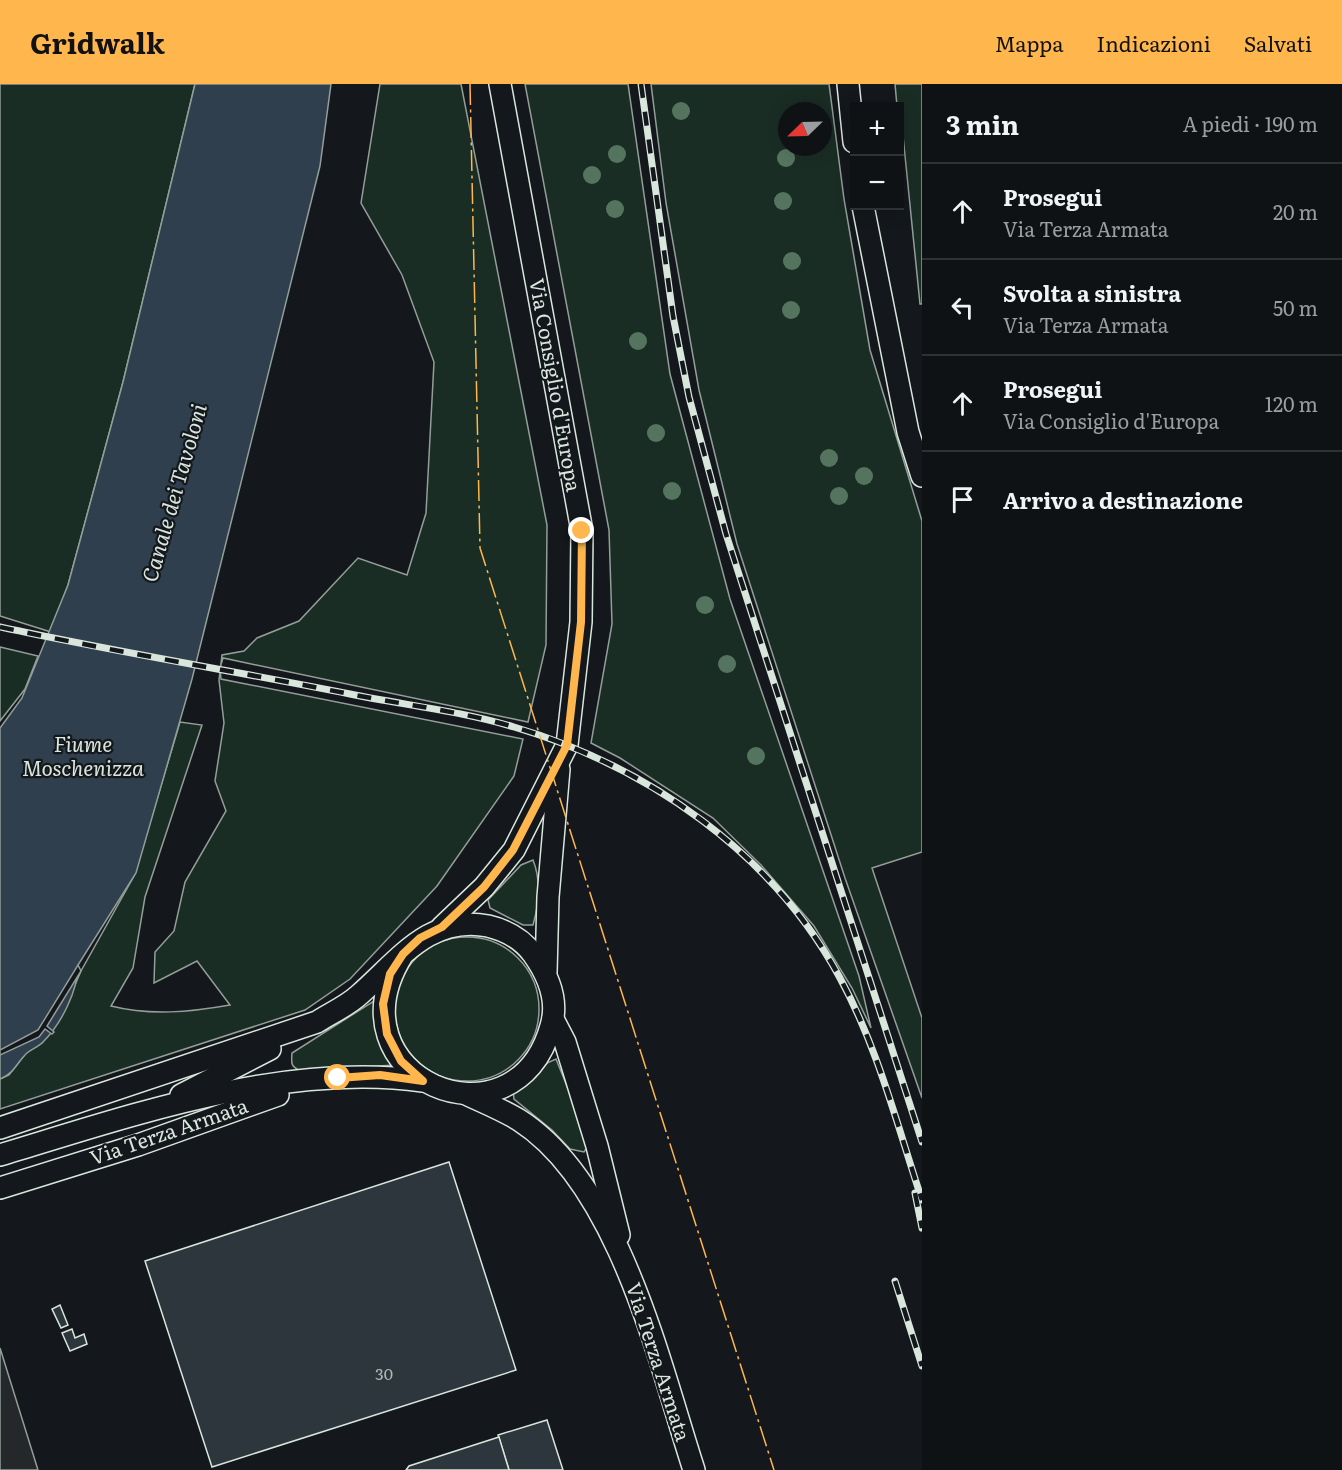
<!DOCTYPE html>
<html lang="it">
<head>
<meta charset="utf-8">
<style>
  body { margin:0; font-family:Literata,serif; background:#1d2022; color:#f1f3f6 }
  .controls { position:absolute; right:18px; top:18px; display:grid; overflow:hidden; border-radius:0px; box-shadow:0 3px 15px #0003 }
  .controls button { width:54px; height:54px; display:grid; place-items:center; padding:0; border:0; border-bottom:2px solid #2f3234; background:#0f1215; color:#f1f3f6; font:30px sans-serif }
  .compass { position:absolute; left:778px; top:18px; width:54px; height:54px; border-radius:50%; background:#0f1215; box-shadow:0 3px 15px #0003; rotate:247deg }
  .stop { position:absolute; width:18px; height:18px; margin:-14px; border:4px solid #ffb74d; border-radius:50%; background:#fff }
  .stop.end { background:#ffb74d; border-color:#fff; box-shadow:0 2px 6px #0008 }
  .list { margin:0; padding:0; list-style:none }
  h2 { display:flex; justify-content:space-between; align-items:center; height:78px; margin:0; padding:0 24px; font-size:26px }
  h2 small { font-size:20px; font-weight:400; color:#9b9ea0 }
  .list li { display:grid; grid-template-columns:39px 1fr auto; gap:18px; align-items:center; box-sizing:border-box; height:96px; padding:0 24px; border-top:2px solid #2f3234 }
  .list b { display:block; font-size:22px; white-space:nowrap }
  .list p { margin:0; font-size:20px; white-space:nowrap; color:#9b9ea0 }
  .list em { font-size:20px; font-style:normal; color:#9b9ea0 }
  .icon { flex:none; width:33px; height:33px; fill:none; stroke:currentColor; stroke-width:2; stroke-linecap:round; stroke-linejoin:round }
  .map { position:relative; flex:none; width:922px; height:1386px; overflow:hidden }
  header { display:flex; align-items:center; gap:36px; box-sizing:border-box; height:84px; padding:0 30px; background:#ffb74d; color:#111 }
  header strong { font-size:28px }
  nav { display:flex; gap:33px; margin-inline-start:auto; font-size:21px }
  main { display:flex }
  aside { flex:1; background:#0f1215 }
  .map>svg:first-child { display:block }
  .green { fill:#1a2d24; stroke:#939e99; stroke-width:1.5; fill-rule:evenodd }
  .parking { fill:#24282b; stroke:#939e99; stroke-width:1.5 }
  .water { fill:#2f3f4d; stroke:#939e99; stroke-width:1.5 }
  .pier { fill:#14181c; stroke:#939e99; stroke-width:1.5 }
  .building { fill:#2c363c; stroke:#d8e6dc; stroke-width:1.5 }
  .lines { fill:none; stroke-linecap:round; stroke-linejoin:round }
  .street-casing { stroke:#d8e6dc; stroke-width:24 }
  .street { stroke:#14181c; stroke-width:21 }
  .rail-casing { stroke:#d8e6dc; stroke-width:7 }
  .rail { stroke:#14181c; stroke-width:4.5; stroke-dasharray:14; stroke-linecap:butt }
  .power { stroke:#ffb74d; stroke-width:1.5; stroke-dasharray:21 4.5 3 4.5; stroke-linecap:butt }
  .tree { fill:#55745f }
  .route { stroke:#ffb74d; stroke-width:8 }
  .labels { text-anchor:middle; stroke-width:4.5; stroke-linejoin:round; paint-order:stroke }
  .number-label { font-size:16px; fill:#adbab4 }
  .street-label { font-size:20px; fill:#d8e6dc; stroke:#14181c }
  .water-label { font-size:21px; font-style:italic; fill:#d8e6dc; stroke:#14181c }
</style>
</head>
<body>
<header>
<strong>Gridwalk</strong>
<nav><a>Mappa</a><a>Indicazioni</a><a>Salvati</a></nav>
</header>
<main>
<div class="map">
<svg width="922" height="1386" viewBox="0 0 922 1386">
  <rect width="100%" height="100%" fill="#14181c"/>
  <!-- green -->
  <g class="green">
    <polygon points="0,0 195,0 123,298 68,501 51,548 0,532"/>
    <path d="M380,0h81l86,441 -1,120 -18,77 -305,-64 -3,10 1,11 302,60 -9,37 -77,110 -87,93 -45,31 -305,99v-30l9,-4 18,-23 15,-9 21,-30 18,-42 53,-95 46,-154 22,3 -57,172 -12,71 -22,38c40,10 79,6 119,-1l-33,-44 -43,22 1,-31 19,-21 11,-49 41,-71 -11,-30 9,-58 -5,-43 3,-25 22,-4 13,-13 42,-17 59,-63 49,17 19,-62 8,-151 -32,-87 -41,-72z"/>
    <polygon points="525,0 628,0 670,290 730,515 859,892 871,944 852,904 814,842 761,781 713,734 620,674 591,659 612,540 609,446"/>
    <path d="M651,0h178l15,115 26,151 52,171v331l-50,16 50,150v80l-77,-220 -108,-334 -38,-154 -33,-187zM787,27h36v36h-36z"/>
    <polygon points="895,0 922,0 922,220 920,220 900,22 897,22"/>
    <polygon points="0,563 38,572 25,605 0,637"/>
    <path d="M533,776c8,20 6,44 0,65h-10l-33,-17 -2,-8 33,-35z"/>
    <circle cx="467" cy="925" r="72"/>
    <path d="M374,917l4,38 17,26 -94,6c-10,-4 -10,-7 -9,-18z"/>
    <polygon points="556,975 590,1059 584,1068 570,1065 552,1046 514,1015 513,1006 535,994 547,979"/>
  </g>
  <!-- parking -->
  <polygon class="parking" points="0,1264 38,1386 0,1386"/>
  <!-- water -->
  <path class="water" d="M195,0h136l-11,82 -128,513 -56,194 -58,92c0,26 -17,59 -35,77 -5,5 -11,7 -16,11 -10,9 -13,21 -27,26v-351l22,-30 46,-113 55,-203z"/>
  <!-- pier -->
  <polygon class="pier" points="78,881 81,887 47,942 54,948 52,950 45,945 39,953 0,971 0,966 38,946"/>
  <!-- building -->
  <g class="building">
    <polygon points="449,1078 516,1286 212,1383 145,1177"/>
    <polygon points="60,1221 68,1241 61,1244 52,1225"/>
    <polygon points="72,1245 75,1254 84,1250 87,1260 70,1267 62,1249"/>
    <polygon points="547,1336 563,1386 509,1386 498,1351"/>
    <polygon points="499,1353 509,1386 406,1386 409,1382"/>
  </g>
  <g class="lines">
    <defs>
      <g id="street">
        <polyline points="848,0 854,58"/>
        <polyline points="863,122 908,348 922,392"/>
        <polyline points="442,843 484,803 514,766 567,661 581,538 582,447 500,0"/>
        <polyline points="546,888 548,813 559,685"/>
        <polyline points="553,935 565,958 597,1062 619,1151"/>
        <path d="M466,1010c17,8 37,16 53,26 100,64 140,242 175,350"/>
        <polyline points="181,1011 270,965"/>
        <path d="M0,1044l317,-106c14,-9 30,-16 42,-27 39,-34 71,-81 129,-69 17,4 34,13 45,28 15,21 26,46 18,72 -36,131 -226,52 -148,-72"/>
        <path d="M0,1071c133,-40 283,-93 423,-74"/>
        <polyline points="0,1104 138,1061 278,1011"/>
      </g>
    </defs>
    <!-- street casing -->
    <use href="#street" class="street-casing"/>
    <!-- street -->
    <use href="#street" class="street"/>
    <defs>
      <g id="rail">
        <polyline points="641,0 673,232 689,313 726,450 922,1058"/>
        <path d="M0,543c116,25 234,44 350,67 54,11 111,17 164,33 133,39 259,126 326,251 38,70 57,147 82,222"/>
        <polyline points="915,1109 922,1144"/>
        <polyline points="895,1197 922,1282"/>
      </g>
    </defs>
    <!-- rail casing -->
    <use href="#rail" class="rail-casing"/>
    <!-- rail -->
    <use href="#rail" class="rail"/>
    <!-- power -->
    <polyline class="power" points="470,0 480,464 774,1386"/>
  </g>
  <!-- trees -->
  <g class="tree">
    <circle cx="681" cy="27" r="9"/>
    <circle cx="617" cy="70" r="9"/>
    <circle cx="786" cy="74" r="9"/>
    <circle cx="592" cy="91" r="9"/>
    <circle cx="783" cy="117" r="9"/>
    <circle cx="615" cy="125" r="9"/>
    <circle cx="792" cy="177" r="9"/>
    <circle cx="791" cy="226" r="9"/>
    <circle cx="638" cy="257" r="9"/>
    <circle cx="656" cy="349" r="9"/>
    <circle cx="829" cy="374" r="9"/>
    <circle cx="864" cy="392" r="9"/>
    <circle cx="672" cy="407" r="9"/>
    <circle cx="839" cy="412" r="9"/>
    <circle cx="705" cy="521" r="9"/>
    <circle cx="727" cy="580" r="9"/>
    <circle cx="756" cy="672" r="9"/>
  </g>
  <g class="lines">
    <!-- route -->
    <polyline class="route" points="338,994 380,991 423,997 401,977 387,950 383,920 390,890 403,870 420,854 442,843 484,803 513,766 567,661 581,538 582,447"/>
  </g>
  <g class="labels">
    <!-- number labels -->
    <g class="number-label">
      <text x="384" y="1296">30</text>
    </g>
    <!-- street labels -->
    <g class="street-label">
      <text transform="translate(555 301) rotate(80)" y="7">Via Consiglio d'Europa</text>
      <text transform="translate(169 1048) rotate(-19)" y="7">Via Terza Armata</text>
      <text transform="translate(658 1278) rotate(72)" y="7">Via Terza Armata</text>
    </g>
    <!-- water labels -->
    <g class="water-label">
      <text transform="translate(175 409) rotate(-74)" y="7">Canale dei Tavoloni</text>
      <text x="83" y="668">Fiume<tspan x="83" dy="24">Moschenizza</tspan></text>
    </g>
  </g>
</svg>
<div class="controls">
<button>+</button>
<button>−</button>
</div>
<svg class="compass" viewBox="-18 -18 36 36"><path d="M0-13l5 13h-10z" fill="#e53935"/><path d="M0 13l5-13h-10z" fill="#9b9ea0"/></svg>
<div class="stop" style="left:338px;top:994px"></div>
<div class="stop end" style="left:582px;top:447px"></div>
</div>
<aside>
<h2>3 min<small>A piedi · 190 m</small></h2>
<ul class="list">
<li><svg class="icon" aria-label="ahead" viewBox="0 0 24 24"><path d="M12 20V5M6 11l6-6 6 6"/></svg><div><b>Prosegui</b><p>Via Terza Armata</p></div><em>20 m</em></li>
<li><svg class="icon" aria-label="left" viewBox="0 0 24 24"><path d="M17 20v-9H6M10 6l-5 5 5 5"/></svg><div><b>Svolta a sinistra</b><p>Via Terza Armata</p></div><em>50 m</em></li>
<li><svg class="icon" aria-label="ahead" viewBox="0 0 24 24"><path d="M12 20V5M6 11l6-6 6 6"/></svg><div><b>Prosegui</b><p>Via Consiglio d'Europa</p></div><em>120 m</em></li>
<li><svg class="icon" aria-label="arrive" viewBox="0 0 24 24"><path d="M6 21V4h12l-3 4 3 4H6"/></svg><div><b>Arrivo a destinazione</b></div></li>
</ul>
</aside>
</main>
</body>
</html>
